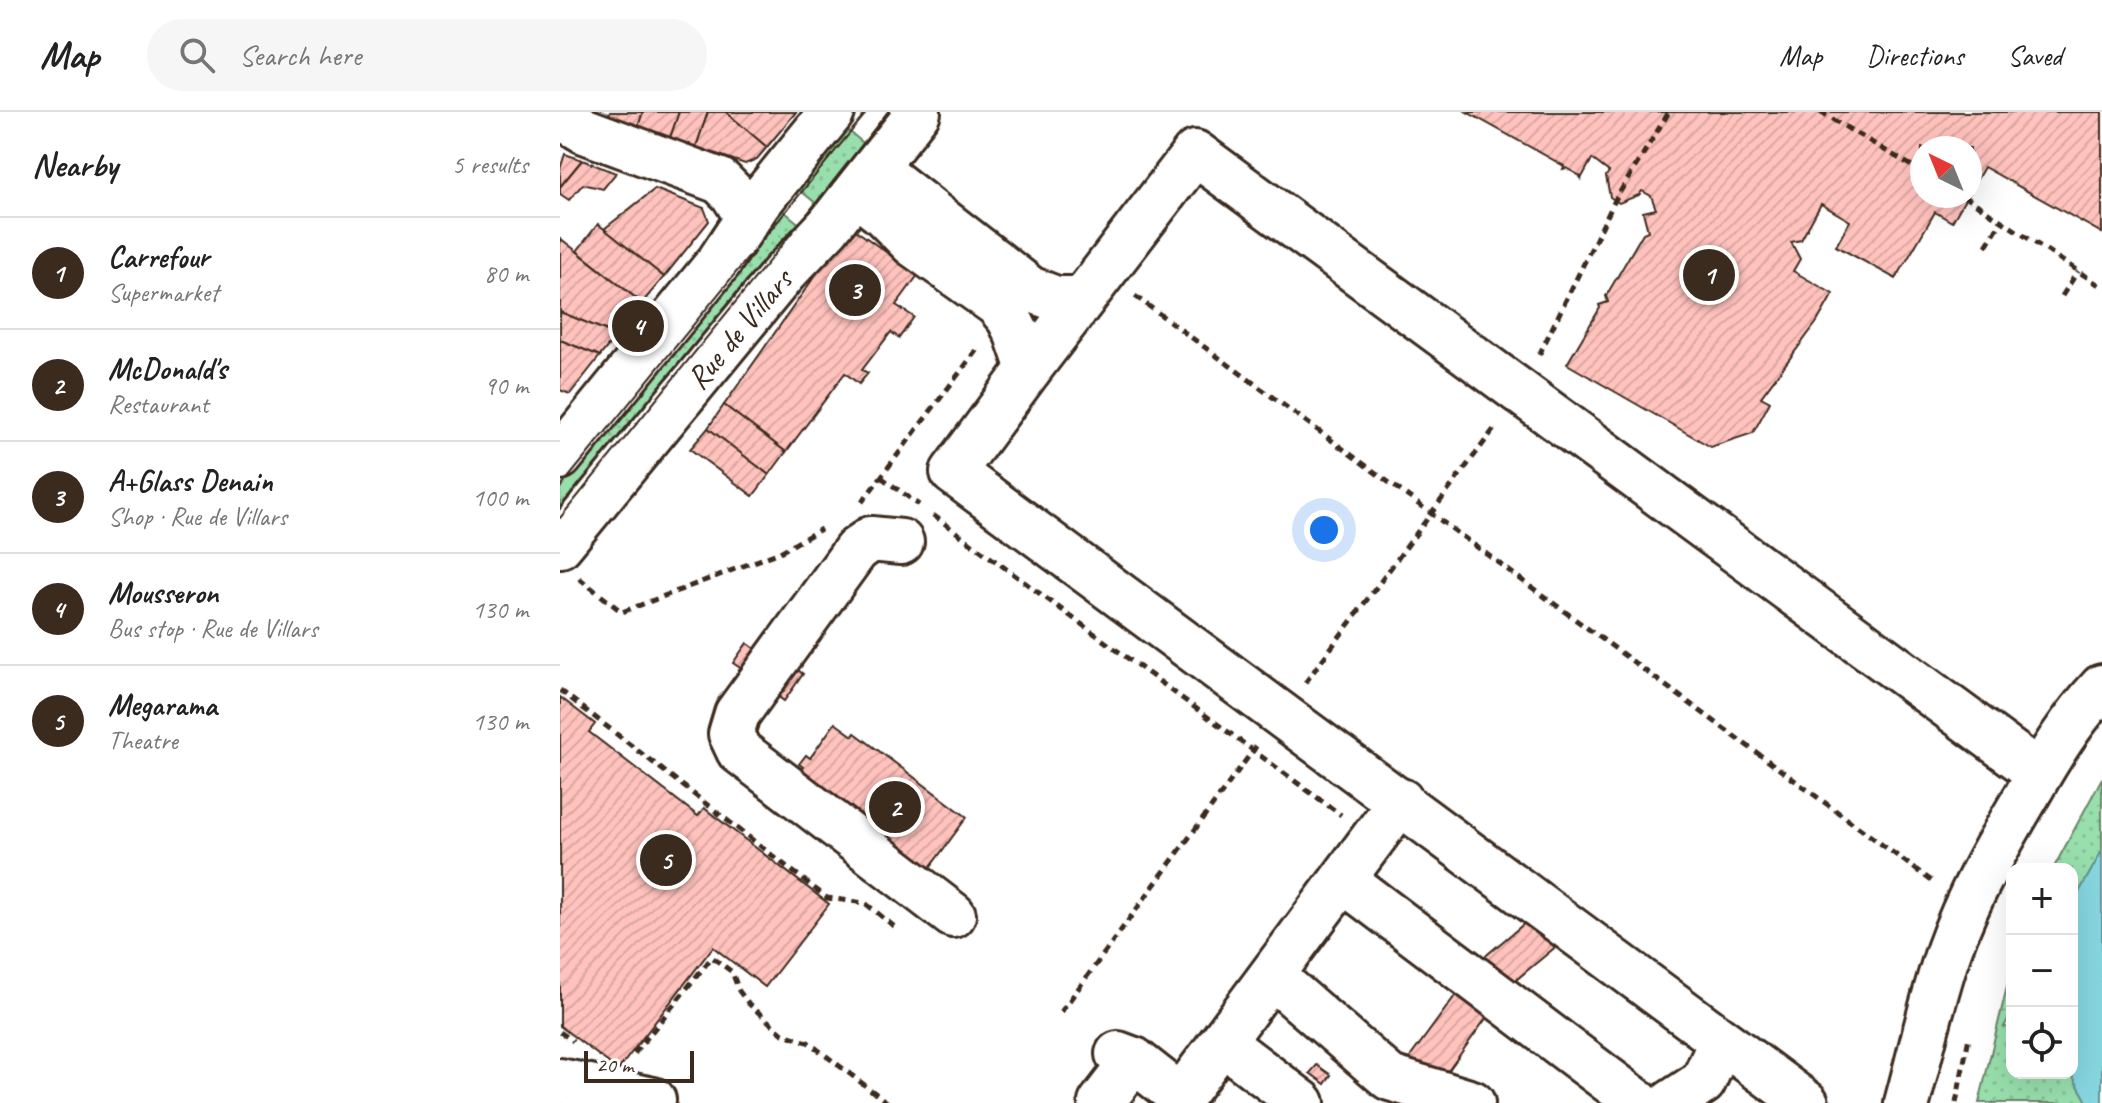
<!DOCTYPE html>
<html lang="en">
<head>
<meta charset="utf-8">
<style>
  body { margin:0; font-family:Caveat,sans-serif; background:#f6f6f6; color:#222 }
  .controls { position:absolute; right:24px; bottom:24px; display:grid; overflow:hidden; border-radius:16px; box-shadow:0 8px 32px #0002 }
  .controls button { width:72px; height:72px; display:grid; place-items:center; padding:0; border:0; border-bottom:2px solid #e0e0e0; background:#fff; color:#222; font:40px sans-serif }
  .compass { position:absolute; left:1350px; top:24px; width:72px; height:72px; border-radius:50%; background:#fff; box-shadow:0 8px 32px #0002; rotate:317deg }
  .scale { position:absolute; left:24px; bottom:20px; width:110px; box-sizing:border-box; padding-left:8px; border:4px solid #3b2a1e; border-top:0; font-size:22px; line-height:28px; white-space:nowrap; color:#3b2a1e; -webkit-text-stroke:6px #fff; paint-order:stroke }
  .you { position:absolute; left:764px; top:418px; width:28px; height:28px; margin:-20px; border:6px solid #fff; border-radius:50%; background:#1a73e8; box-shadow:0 0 0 12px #1a73e833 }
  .badge { display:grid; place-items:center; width:52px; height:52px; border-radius:50%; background:#3b2a1e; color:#fff; font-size:26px; font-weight:700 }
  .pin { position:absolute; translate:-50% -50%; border:4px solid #fff; box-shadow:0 2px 8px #0006 }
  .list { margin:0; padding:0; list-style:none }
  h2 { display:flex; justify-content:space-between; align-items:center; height:104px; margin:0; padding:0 32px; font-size:34px }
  h2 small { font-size:26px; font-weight:400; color:#767676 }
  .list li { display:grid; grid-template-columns:52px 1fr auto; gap:24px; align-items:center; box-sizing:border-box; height:112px; padding:0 32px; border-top:2px solid #e0e0e0 }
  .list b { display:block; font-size:30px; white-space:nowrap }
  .list p { margin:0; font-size:26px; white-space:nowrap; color:#767676 }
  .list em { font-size:26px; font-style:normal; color:#767676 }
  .icon { flex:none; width:44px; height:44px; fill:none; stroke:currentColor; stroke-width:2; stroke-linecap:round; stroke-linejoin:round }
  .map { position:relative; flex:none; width:1542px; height:991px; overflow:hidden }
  header { display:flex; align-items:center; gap:48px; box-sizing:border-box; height:112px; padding:0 40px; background:#fff; border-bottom:2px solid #e0e0e0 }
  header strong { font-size:38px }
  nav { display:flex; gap:44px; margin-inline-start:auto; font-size:28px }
  .search { width:560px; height:72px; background:#f6f6f6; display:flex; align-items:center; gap:20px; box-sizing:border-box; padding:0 28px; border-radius:44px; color:#767676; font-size:30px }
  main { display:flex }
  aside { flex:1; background:#fff }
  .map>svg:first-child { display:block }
  .grass { fill:url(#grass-dots); stroke:#6a8466; stroke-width:2 }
  .water { fill:#86d6e0; stroke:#689192; stroke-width:2 }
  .building { fill:url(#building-hatch); stroke:#3b2a1e; stroke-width:2 }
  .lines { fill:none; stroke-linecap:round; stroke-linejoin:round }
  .minor-casing { stroke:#3b2a1e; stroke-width:50 }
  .path { stroke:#3b2a1e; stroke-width:5; stroke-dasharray:8 6; stroke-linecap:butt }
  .minor { stroke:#fff; stroke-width:44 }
  .tram { stroke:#3b2a1e; stroke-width:2 }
  .labels { text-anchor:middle; stroke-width:7; stroke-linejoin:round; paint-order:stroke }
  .street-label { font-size:32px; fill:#3b2a1e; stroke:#fff }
</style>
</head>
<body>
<header>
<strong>Map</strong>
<div class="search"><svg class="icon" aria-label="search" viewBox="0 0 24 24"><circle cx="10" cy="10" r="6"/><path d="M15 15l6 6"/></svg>Search here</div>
<nav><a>Map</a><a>Directions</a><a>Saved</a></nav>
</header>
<main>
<aside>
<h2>Nearby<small>5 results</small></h2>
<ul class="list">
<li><span class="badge">1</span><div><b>Carrefour</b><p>Supermarket</p></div><em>80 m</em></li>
<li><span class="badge">2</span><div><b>McDonald's</b><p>Restaurant</p></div><em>90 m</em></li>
<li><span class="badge">3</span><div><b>A+Glass Denain</b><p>Shop · Rue de Villars</p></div><em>100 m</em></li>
<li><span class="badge">4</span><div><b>Mousseron</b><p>Bus stop · Rue de Villars</p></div><em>130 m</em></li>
<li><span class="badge">5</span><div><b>Megarama</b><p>Theatre</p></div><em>130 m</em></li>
</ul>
</aside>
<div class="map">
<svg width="1542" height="991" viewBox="0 0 1542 991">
  <defs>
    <pattern id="grass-dots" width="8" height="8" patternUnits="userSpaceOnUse" patternTransform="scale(2)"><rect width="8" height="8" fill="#98dfad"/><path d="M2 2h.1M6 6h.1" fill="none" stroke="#84c094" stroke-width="1.8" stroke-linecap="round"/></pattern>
    <pattern id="building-hatch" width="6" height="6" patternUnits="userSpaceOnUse" patternTransform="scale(2)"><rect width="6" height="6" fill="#ffc2bd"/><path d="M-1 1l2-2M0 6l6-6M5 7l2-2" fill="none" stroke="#dba7a2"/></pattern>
  </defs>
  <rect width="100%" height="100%" fill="#fff"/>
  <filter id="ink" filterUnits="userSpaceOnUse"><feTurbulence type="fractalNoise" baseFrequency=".0125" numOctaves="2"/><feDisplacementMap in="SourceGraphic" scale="16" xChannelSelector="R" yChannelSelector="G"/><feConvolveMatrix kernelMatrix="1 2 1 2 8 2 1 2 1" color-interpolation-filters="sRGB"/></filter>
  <g filter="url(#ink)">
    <!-- grass -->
    <g class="grass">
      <polygon points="285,16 312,38 263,97 236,75"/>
      <polygon points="220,96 248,119 0,421 0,365"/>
      <polygon points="1542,666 1542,739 1512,793 1512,757 1493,757"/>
      <polygon points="1452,854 1452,900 1444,915 1452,916 1452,961 1511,961 1528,991 1419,991"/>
    </g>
    <!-- water -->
    <polygon class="water" points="1542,739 1542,991 1528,991 1511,961 1512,793"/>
    <!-- building -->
    <g class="building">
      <polygon points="50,0 83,0 78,15 49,5"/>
      <polygon points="83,0 119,0 110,26 78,15"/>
      <polygon points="119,0 148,0 136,35 110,26"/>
      <polygon points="148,0 166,0 207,35 197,47 185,52 136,35"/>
      <polygon points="166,0 236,0 207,35"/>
      <polygon points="907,0 1542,0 1542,121 1424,55 1410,79 1410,36 1362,36 1362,84 1407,84 1392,110 1375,100 1336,167 1276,134 1290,109 1261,92 1241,128 1231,130 1240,147 1233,159 1273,182 1257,210 1201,285 1210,290 1193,321 1151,335 1007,252 1040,196 1039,193 1048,190 1046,184 1083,121 1088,119 1083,100 1096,97 1091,84 1082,79 1079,83 1059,91 1050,85 1046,64 1049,60 1032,47 1021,67 1020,64 1006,56 1003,57 1004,54"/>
      <polygon points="5,42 22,48 0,75 0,57"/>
      <polygon points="22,48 56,61 43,77 23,72 9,88 0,82 0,75"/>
      <polygon points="95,77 144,96 149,109 104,165 44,117"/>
      <polygon points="38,112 104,165 82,191 17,139"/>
      <polygon points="290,114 358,163 336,193 354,205 339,226 331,220 302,258 308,261 299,272 285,261 226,340 164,293"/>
      <polygon points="0,126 82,191 57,223 0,200"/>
      <polygon points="0,200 57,223 40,244 0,228"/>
      <polygon points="0,228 40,244 10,282 0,278"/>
      <polygon points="164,293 226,340 209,363 148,316"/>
      <polygon points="148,316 209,363 193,384 130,337"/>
      <polygon points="187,531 198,539 183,558 173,551"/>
      <polygon points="230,552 243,562 224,589 211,579"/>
      <polygon points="0,585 35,612 29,620 138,704 144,696 269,792 205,875 153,835 58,958 0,914"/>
      <polygon points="275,611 293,624 295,621 407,705 365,762 237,663 243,655 239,652 246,643 250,646"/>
      <polygon points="967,809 999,832 950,873 886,962 876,991 835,991 851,944 922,847"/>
      <polygon points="757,953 771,963 765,972 750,961"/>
    </g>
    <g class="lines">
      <defs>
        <g id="minor">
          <polyline points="0,4 25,19 160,69 173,82 188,106"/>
          <polyline points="316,57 470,177 496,187 522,187"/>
          <polyline points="296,81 323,102 353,132 437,192 449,206 457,222 469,257"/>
          <polyline points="0,345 159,150 198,91 272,0"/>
          <polyline points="341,430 311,427 296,438 177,602 171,622 179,639 393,803"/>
          <polyline points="0,433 224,161 268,115 358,0"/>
          <polyline points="783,768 1079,991"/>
          <polyline points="712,864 830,966 912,991"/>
          <polyline points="663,931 742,991"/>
          <polyline points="558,942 574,948 621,985 617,991"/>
          <polyline points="0,969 93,988 92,991"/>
          <polyline points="621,985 841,689"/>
          <polyline points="541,991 574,948"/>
          <polyline points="1111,991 1143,970 1161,930"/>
          <polyline points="1246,991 393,360 469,257 635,41 1479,661"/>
          <path d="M1347,991c14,-51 25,-104 42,-153 19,-54 48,-104 77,-153 22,-39 45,-77 76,-110"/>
        </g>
      </defs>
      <!-- minor casing -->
      <use href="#minor" class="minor-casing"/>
      <!-- path -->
      <g class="path">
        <polyline points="1260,0 1362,60"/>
        <polyline points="1404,84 1542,175"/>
        <polyline points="1426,134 1442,109"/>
        <polyline points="575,184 1373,770"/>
        <polyline points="1502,184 1518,159"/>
        <polyline points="979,243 1055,88 1109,0"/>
        <polyline points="321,365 359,393"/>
        <polyline points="302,390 419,235"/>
        <polyline points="373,403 781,703"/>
        <polyline points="19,466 62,500 220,440 261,417"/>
        <polyline points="745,571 937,313"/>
        <polyline points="0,578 267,786 305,791 336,816"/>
        <polyline points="501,900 697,633"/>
        <polyline points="0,920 13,929"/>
        <polyline points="74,942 152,845 172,860 179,879 189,892 223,922 248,930 328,991"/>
        <polyline points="1396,991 1409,925"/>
      </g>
      <!-- minor -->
      <use href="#minor" class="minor"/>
      <!-- tram -->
      <g class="tram">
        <polyline points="0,376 307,0"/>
        <polyline points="0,406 330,0"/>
      </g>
    </g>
  </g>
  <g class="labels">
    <!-- street labels -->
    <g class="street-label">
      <text transform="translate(179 217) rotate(-50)" y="11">Rue de Villars</text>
    </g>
  </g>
</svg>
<div class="controls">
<button>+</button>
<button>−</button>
<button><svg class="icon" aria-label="locate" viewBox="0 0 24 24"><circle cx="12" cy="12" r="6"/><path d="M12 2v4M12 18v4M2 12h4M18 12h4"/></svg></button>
</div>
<svg class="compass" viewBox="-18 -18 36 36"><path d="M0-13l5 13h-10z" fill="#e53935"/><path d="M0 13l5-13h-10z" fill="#767676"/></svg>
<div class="scale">20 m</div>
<div class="you"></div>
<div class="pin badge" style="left:1149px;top:163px">1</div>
<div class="pin badge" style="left:335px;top:695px">2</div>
<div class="pin badge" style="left:295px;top:178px">3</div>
<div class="pin badge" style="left:78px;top:214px">4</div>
<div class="pin badge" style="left:106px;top:748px">5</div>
</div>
</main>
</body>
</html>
